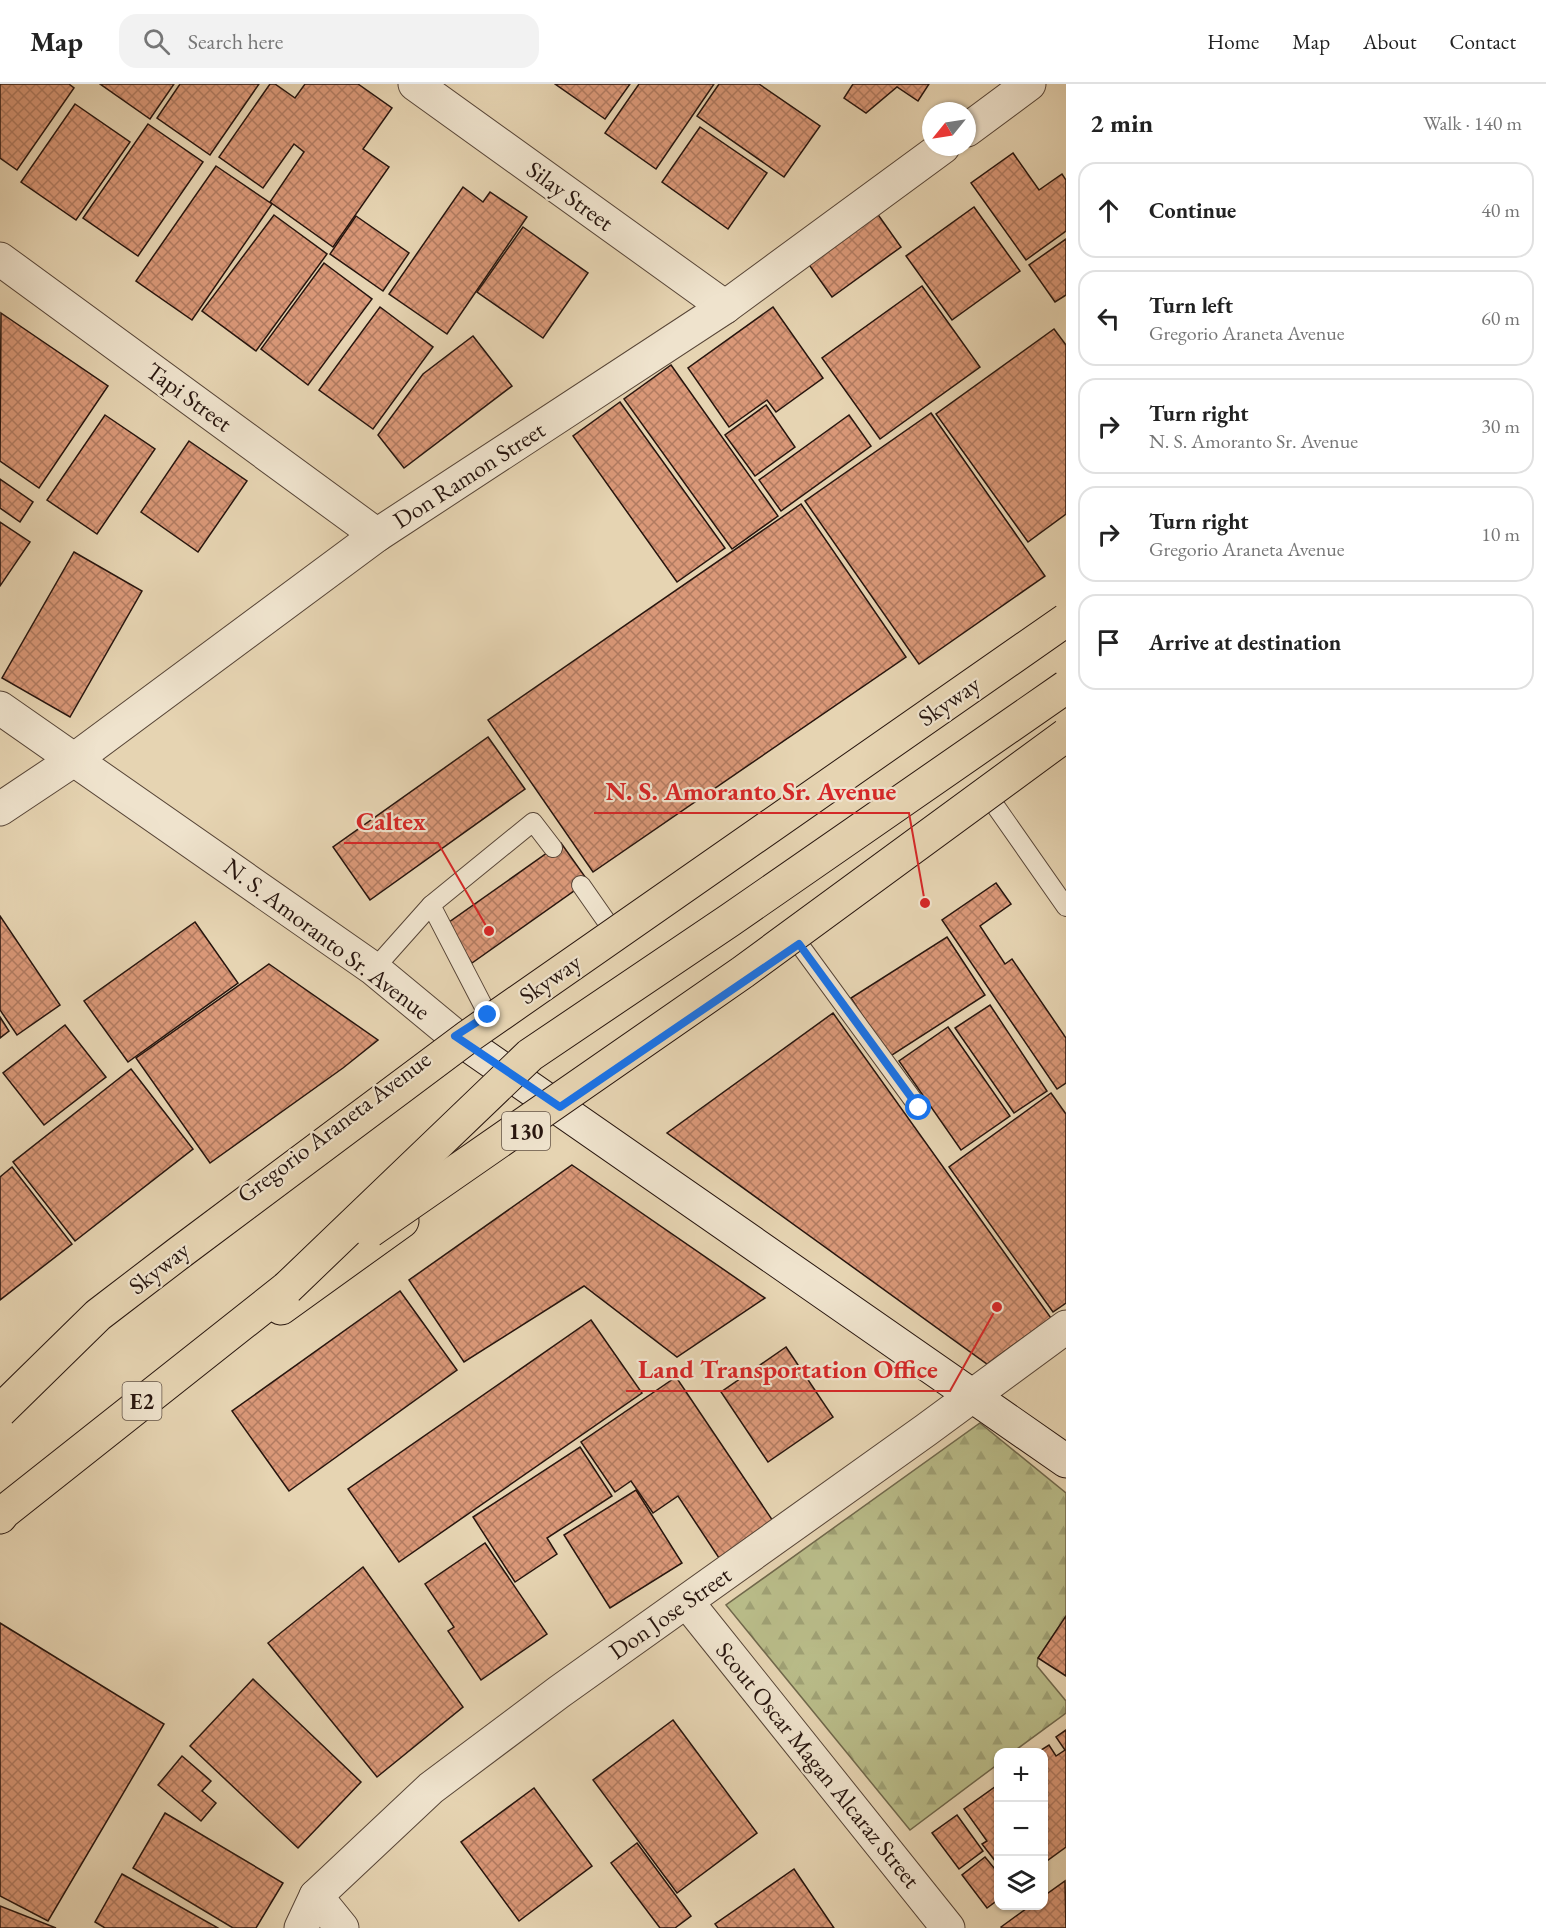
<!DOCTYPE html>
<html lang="en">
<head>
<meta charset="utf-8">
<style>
  body { margin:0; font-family:"EB Garamond",serif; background:#f2f2f2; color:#222 }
  .controls { position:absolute; right:18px; bottom:18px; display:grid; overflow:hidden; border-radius:12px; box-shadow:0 2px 4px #0004 }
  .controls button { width:54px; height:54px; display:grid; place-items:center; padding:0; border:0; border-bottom:2px solid #e0e0e0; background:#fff; color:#222; font:30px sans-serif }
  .compass { position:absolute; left:922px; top:18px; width:54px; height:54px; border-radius:50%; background:#fff; box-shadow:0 2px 4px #0004; rotate:240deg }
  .stop { position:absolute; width:18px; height:18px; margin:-14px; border:4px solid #1a73e8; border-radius:50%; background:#fff }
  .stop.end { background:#1a73e8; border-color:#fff; box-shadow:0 2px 6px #0008 }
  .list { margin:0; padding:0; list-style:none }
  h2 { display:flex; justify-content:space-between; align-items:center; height:78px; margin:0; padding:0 24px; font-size:26px }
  h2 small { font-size:20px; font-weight:400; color:#767676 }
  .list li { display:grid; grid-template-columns:39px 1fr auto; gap:18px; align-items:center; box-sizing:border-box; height:96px; margin:0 12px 12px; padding:0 12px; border:2px solid #e0e0e0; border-radius:18px }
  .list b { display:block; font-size:22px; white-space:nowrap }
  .list p { margin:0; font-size:20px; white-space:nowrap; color:#767676 }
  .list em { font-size:20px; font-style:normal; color:#767676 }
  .icon { flex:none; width:33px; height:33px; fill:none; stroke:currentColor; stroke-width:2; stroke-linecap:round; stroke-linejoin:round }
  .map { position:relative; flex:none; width:1066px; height:1844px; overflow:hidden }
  header { display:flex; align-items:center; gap:36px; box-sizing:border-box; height:84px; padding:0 30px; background:#fff; border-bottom:2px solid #e0e0e0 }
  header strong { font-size:28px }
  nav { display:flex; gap:33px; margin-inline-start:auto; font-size:21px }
  .search { width:420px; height:54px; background:#f2f2f2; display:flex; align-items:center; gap:15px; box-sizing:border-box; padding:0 21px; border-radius:18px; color:#767676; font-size:22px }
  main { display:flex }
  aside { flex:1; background:#fff }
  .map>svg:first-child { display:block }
  .forest { fill:url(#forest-firs); stroke:#70684c; stroke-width:1.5 }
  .building { fill:url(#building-cross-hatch); stroke:#27150e; stroke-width:1.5 }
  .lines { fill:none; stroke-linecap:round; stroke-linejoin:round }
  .lane-casing { stroke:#574537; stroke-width:20 }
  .street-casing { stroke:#574537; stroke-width:35 }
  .secondary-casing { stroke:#27150e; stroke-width:35 }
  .primary-casing { stroke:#27150e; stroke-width:35 }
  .highway-casing { stroke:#27150e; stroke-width:35 }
  .lane { stroke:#efe3cd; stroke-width:18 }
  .street { stroke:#efe3cd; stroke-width:33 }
  .secondary { stroke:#efe3cd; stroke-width:33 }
  .primary { stroke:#e6d4b2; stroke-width:33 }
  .highway { stroke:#e6d4b2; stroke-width:33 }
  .highway-bridge-casing { stroke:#27150e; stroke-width:35; stroke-linecap:butt }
  .highway-bridge { stroke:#e6d4b2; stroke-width:33 }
  .route { stroke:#1a73e8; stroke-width:8 }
  .labels { text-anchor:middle; stroke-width:4.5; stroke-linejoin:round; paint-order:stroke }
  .shield { fill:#efe3cd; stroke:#635347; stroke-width:1.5 }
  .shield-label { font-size:22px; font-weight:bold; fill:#27150e }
  .street-label { font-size:24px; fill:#27150e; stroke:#efe3cd }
  .leader { fill:none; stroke:#d62828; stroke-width:2 }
  .callout-dot { fill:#d62828; stroke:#efe3cd; stroke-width:2 }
  .callout-label { font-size:26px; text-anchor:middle; font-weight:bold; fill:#d62828; stroke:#efe3cd; stroke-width:4.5; stroke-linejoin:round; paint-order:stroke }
</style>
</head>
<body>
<header>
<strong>Map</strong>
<div class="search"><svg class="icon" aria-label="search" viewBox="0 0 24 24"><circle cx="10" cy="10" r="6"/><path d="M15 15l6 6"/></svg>Search here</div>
<nav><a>Home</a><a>Map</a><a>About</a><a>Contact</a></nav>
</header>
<main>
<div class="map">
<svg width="1066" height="1844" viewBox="0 0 1066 1844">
  <defs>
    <pattern id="forest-firs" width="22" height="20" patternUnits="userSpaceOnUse" patternTransform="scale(1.5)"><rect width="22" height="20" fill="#b9bc89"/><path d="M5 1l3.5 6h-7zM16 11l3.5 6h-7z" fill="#9fa175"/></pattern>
    <pattern id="building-cross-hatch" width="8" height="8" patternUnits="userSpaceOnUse" patternTransform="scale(1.5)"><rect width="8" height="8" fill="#da9878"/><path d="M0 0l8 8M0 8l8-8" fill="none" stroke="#b17b61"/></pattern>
  </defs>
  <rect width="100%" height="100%" fill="#e6d4b2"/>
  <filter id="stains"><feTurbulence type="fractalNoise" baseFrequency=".00333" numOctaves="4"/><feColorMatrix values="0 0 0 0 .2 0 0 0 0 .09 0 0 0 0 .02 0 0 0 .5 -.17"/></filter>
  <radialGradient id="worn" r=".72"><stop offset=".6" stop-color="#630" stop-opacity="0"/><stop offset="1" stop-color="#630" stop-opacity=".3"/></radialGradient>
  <!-- forest -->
  <polygon class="forest" points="980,1339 1066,1409 1066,1532 1038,1574 1037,1582 1066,1617 1066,1629 1013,1668 999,1668 998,1680 910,1746 726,1521"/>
  <!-- building -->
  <g class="building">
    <polygon points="0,0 69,0 74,4 17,86 0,74"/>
    <polygon points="100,0 174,0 150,35"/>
    <polygon points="180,0 259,0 210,71 157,34"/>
    <polygon points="270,0 275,0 295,14 305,0 358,0 392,24 363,65 389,83 333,163 270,118 304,68 294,60 263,104 219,73"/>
    <polygon points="555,0 630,0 605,35"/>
    <polygon points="639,0 714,0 656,85 605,49"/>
    <polygon points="719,0 759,0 820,42 784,93 697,32"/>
    <polygon points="853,0 929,0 918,17 897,3 866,29 844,14"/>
    <polygon points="75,20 130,58 76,136 21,98"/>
    <polygon points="148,40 203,78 138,172 83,134"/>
    <polygon points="700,43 767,89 728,145 662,98"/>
    <polygon points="1013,69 1039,106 1062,90 1066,96 1066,147 1026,176 971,99"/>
    <polygon points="216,82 272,120 192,236 136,197"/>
    <polygon points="463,103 483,118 490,108 527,133 447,250 389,210"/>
    <polygon points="974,123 1020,187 952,236 906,172"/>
    <polygon points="874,125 901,163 832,213 805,175"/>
    <polygon points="274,131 327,170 256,267 202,227"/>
    <polygon points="356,132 409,169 383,207 330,170"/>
    <polygon points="523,143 588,189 543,254 477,208"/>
    <polygon points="1066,155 1066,211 1055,218 1029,181"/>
    <polygon points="324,179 372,215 308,301 261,265"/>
    <polygon points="922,202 980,283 880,355 822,274"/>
    <polygon points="380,223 433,263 373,345 319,306"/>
    <polygon points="773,223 823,294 776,328 767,316 729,343 688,284"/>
    <polygon points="1,229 108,302 39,404 0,377"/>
    <polygon points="1054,245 1066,261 1066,430 1028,458 936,330"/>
    <polygon points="473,252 512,302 404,384 378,351 423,290"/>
    <polygon points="671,281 778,432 732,465 624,315"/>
    <polygon points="620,318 725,464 677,498 573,352"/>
    <polygon points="766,321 795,363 755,392 725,351"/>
    <polygon points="931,329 1045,492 919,580 805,417"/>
    <polygon points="105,331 155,365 97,450 47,416"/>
    <polygon points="849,331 871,362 781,427 759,396"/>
    <polygon points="189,357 247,397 198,468 141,428"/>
    <polygon points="0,395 33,418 20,438 0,424"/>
    <polygon points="801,420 906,573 593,788 488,636"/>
    <polygon points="0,438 30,458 0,502"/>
    <polygon points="74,468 142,507 70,633 2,594"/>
    <polygon points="488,653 525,705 370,816 333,763"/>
    <polygon points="561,759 588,797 472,879 445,841"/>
    <polygon points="996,799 1011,820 980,842 1005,880 1012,875 1066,954 1066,999 1057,1005 942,836"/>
    <polygon points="0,832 60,921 17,951 0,926"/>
    <polygon points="195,838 238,899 128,978 84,917"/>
    <polygon points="947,853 985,911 889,973 851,914"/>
    <polygon points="269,880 378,956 343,984 210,1079 136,974"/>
    <polygon points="990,921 1047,1007 1014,1029 955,944"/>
    <polygon points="833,929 1051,1234 987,1280 667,1049"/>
    <polygon points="0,933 9,947 0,954"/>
    <polygon points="65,941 106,993 44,1041 3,989"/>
    <polygon points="948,943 1010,1032 961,1066 899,977"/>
    <polygon points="131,985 193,1065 75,1157 13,1078"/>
    <polygon points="1051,1009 1066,1030 1066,1219 1053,1228 949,1083"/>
    <polygon points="572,1081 765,1214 677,1273 584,1202 464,1278 409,1196"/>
    <polygon points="12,1083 72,1160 0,1216 0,1093"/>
    <polygon points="400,1207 457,1286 289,1407 232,1327"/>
    <polygon points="591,1236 642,1309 399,1478 348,1405"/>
    <polygon points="786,1263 833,1333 768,1378 721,1308"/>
    <polygon points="676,1293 777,1443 723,1480 678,1412 653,1429 631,1397 615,1408 581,1358"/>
    <polygon points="580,1363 612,1412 547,1454 557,1470 515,1498 473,1433"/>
    <polygon points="636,1406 682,1479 610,1524 564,1451"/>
    <polygon points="485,1459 547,1550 481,1596 448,1547 454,1543 425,1500"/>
    <polygon points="363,1483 463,1623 377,1693 268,1559"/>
    <polygon points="1066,1532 1066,1592 1038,1574"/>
    <polygon points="0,1539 164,1640 48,1837 0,1812"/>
    <polygon points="253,1595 361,1698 298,1764 190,1662"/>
    <polygon points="673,1636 757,1749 677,1809 593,1696"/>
    <polygon points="1066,1646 1066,1763 1044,1779 1044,1668 1038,1668 1049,1661 1056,1672 1065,1666 1056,1653"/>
    <polygon points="182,1672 211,1697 202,1707 216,1719 201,1737 158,1701"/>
    <polygon points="999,1700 999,1782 982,1760 987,1757 964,1725"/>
    <polygon points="534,1704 592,1782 519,1837 461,1758"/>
    <polygon points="165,1729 283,1799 256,1844 233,1844 133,1784"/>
    <polygon points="957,1731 983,1767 959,1785 932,1749"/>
    <polygon points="637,1759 691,1832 675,1844 660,1844 611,1779"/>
    <polygon points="985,1773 999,1790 999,1815 987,1824 962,1791"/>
    <polygon points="794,1785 834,1844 718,1844 715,1840"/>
    <polygon points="122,1790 218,1844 105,1844 95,1838"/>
    <polygon points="1065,1797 1066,1844 1002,1844 1001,1843 1030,1822 1044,1822 1044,1812"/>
    <polygon points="0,1822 56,1844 0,1844"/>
  </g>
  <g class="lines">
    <defs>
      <g id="lane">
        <polyline points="994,720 1066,823"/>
        <polyline points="581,801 611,844"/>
        <polyline points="799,860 919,1024"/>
        <polyline points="374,885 431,821"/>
        <polyline points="488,931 431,821 533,738 553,764"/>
      </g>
      <g id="street">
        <polyline points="415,0 725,223"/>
        <polyline points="967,46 1029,0"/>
        <polyline points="0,175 377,451"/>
        <polyline points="0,624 374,885 455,952"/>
        <polyline points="0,725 75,675 377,451 725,223 943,63"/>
        <polyline points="687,1518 948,1844"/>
        <polyline points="316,1812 342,1844"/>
        <polyline points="301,1844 316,1812 431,1704 559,1608 926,1346 1066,1243"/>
      </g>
      <polyline id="secondary" points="455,952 1066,1377"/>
      <polyline id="primary" points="281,1224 402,1137"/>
      <polyline id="highway" points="0,1433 4,1428 287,1204"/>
    </defs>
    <!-- lane casing -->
    <use href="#lane" class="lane-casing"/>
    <!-- street casing -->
    <use href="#street" class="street-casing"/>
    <!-- secondary casing -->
    <use href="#secondary" class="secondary-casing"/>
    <!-- primary casing -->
    <use href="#primary" class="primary-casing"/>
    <!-- highway casing -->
    <use href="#highway" class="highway-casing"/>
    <!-- lane -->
    <use href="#lane" class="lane"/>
    <!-- street -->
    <use href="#street" class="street"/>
    <!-- secondary -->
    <use href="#secondary" class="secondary"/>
    <!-- primary -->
    <use href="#primary" class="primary"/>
    <!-- highway -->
    <use href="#highway" class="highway"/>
    <defs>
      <g id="highway-bridge">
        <polyline points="370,1147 743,888 1066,651"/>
        <polyline points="287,1204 530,971 730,836 1066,603"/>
        <polyline points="0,1327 98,1231 179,1169 469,952 1066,536"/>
      </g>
    </defs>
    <!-- highway-bridge casing -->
    <use href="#highway-bridge" class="highway-bridge-casing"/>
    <!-- highway-bridge -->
    <use href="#highway-bridge" class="highway-bridge"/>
  </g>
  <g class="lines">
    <!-- route -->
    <polyline class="route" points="488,931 455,952 560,1023 799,860 919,1024"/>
  </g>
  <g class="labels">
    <!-- shield labels -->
    <g class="shield">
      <rect x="502" y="1028" width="48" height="38" rx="4.5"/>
      <rect x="122.5" y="1298" width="39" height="38" rx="4.5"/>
    </g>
    <g class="shield-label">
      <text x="526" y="1055">130</text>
      <text x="142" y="1325">E2</text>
    </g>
    <!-- street labels -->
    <g class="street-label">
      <text transform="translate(570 112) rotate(36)" y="8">Silay Street</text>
      <text transform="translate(189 313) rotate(36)" y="8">Tapi Street</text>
      <text transform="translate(469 391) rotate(-33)" y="8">Don Ramon Street</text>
      <text transform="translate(949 617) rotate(-35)" y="8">Skyway</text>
      <text transform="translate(327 855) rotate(37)" y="8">N. S. Amoranto Sr. Avenue</text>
      <text transform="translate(550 895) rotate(-35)" y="8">Skyway</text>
      <text transform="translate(334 1043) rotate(-37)" y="8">Gregorio Araneta Avenue</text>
      <text transform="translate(159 1184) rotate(-38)" y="8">Skyway</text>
      <text transform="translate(670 1529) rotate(-35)" y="8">Don Jose Street</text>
      <text transform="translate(818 1681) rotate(51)" y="8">Scout Oscar Magan Alcaraz Street</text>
    </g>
  </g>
  <!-- callouts -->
  <path class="leader" d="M925 819L909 729H594M489 847L438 759H344M997 1223L950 1307H626"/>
  <g class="callout-dot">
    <circle cx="925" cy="819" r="6"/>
    <circle cx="489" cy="847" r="6"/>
    <circle cx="997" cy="1223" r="6"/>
  </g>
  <g class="callout-label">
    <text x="751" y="716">N. S. Amoranto Sr. Avenue</text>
    <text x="391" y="746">Caltex</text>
    <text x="788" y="1294">Land Transportation Office</text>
  </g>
  <rect width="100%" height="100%" filter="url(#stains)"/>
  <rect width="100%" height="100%" fill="url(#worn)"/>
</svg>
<div class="controls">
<button>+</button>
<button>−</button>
<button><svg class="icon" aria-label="layers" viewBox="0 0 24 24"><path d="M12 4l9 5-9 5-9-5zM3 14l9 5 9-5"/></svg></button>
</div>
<svg class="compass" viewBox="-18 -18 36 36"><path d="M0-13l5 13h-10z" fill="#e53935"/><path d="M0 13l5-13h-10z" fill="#767676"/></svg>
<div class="stop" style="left:919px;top:1024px"></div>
<div class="stop end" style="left:488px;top:931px"></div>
</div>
<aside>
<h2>2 min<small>Walk · 140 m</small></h2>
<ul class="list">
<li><svg class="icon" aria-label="ahead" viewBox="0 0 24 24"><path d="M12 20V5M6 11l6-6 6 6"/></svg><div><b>Continue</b></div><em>40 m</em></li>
<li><svg class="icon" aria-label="left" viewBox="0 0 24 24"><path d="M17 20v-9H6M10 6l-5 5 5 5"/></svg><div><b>Turn left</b><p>Gregorio Araneta Avenue</p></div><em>60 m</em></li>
<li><svg class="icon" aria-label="right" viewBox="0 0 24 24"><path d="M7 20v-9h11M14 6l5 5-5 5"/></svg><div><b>Turn right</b><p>N. S. Amoranto Sr. Avenue</p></div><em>30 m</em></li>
<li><svg class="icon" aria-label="right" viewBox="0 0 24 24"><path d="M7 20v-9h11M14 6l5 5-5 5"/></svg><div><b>Turn right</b><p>Gregorio Araneta Avenue</p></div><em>10 m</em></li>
<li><svg class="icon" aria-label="arrive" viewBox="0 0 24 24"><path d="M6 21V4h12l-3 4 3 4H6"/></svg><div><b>Arrive at destination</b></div></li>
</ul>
</aside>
</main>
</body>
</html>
